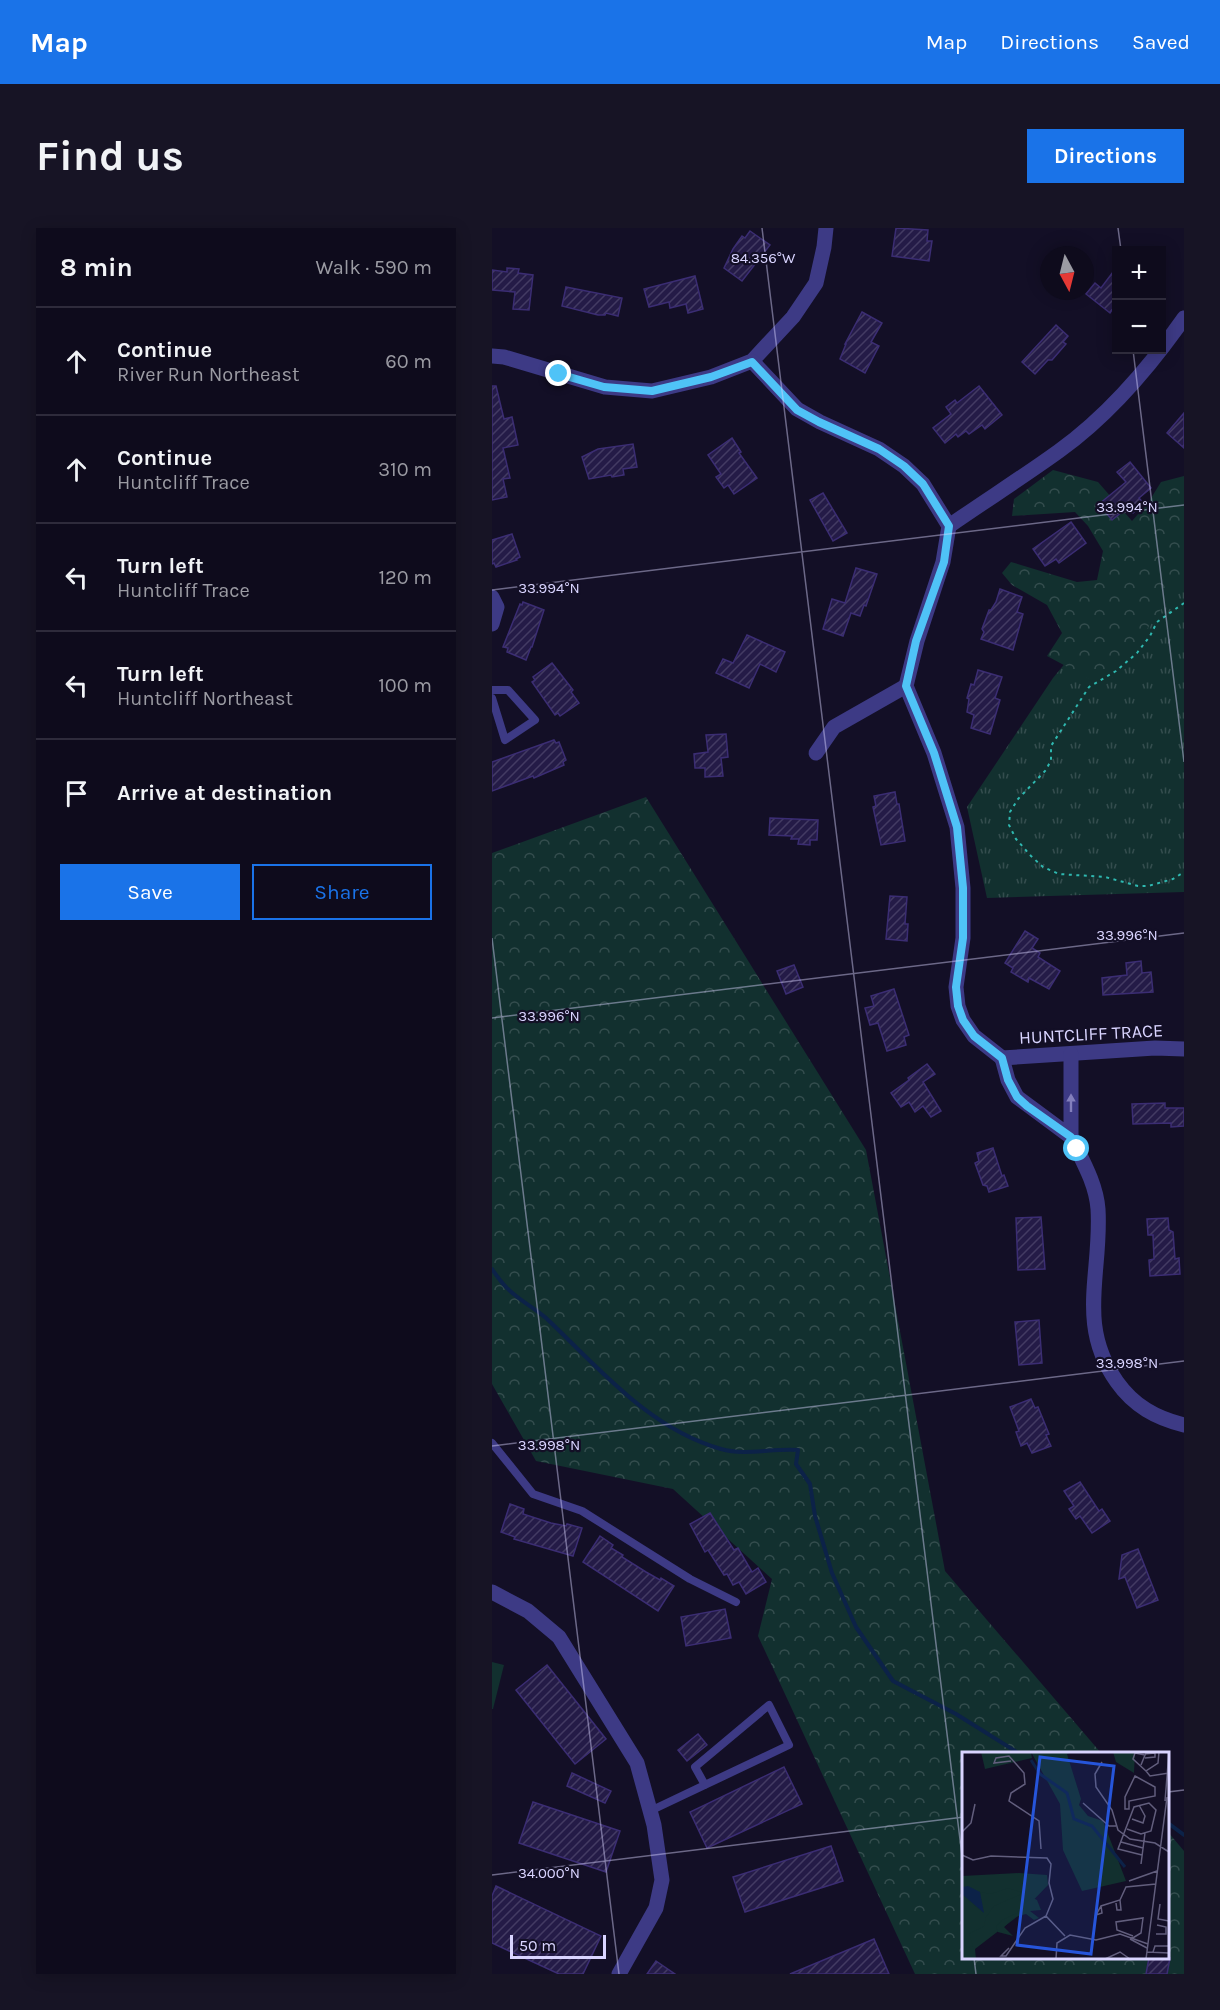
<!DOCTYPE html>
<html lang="en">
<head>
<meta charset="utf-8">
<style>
  body { margin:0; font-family:Karla,sans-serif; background:#171425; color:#f1f3f6 }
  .controls { position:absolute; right:18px; top:18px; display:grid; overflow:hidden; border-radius:0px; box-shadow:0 3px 15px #0003 }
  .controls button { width:54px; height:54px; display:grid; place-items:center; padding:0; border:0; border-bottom:2px solid #2e2b3b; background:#0e0b1c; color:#f1f3f6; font:30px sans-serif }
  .compass { position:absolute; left:548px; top:18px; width:54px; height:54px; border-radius:50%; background:#0e0b1c; box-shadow:0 3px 15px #0003; rotate:173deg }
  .scale { position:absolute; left:18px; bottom:15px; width:96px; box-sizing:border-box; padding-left:6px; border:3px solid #d9d4ff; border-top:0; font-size:16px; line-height:21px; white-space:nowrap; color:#d9d4ff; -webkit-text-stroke:4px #130f26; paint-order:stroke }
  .stop { position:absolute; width:18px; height:18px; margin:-14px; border:4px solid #4fc3f7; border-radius:50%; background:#fff }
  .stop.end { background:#4fc3f7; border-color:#fff; box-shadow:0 2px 6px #0008 }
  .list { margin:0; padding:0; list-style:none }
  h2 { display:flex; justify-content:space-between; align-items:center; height:78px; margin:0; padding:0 24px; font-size:26px }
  h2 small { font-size:20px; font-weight:400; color:#9b9ba3 }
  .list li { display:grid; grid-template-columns:39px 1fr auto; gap:18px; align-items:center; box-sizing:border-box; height:108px; padding:0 24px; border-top:2px solid #2e2b3b }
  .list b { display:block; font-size:22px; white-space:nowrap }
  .list p { margin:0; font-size:20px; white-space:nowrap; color:#9b9ba3 }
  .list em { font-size:20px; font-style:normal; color:#9b9ba3 }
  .actions { display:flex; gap:12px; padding:18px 24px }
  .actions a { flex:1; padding:14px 0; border:2px solid #1a73e8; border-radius:0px; text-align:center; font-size:21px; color:#1a73e8 }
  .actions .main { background:#1a73e8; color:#fff }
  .icon { flex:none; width:33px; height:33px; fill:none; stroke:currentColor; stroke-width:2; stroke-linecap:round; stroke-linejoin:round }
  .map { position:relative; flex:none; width:692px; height:1746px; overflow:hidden; border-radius:0px }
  header { display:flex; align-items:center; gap:36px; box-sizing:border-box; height:84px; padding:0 30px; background:#1a73e8; color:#fff }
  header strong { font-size:28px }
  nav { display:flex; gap:33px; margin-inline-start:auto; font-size:21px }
  .intro { display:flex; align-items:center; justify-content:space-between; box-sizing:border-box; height:144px; padding:0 36px }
  h1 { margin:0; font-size:42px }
  .button { padding:15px 27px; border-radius:0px; background:#1a73e8; color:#fff; font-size:21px; font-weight:700 }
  main { display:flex; gap:36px; padding:0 36px }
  aside { flex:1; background:#0e0b1c; border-radius:0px; box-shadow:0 3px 15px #0003 }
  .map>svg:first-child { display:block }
  .grass { fill:url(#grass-tufts) }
  .forest { fill:url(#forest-crowns) }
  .pitch { fill:#12302f }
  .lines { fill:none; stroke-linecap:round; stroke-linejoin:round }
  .stream { stroke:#0c2248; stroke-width:4 }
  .building { fill:url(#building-hatch); stroke:#3b2d73; stroke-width:1.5 }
  .path { stroke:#2fb8b0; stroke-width:2; stroke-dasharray:3 4.5; stroke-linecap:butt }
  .service { stroke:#3d3a85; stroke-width:8 }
  .minor { stroke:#3d3a85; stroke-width:15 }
  .oneway { fill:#837fbc }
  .route { stroke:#4fc3f7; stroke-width:8 }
  .ticks { fill:none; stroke:#d9d4ff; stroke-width:1.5; stroke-opacity:0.45 }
  .labels { text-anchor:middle; stroke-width:4.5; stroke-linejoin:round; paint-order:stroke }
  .street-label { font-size:18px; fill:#d9d4ff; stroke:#130f26 }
  .inset-river { fill:none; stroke:#0c2248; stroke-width:3 }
  .inset-road { fill:none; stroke:#625e7d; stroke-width:1.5 }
  .view { fill:#2655da; fill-opacity:0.15; stroke:#2655da; stroke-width:3 }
  .inset-edge { fill:none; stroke:#d9d4ff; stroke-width:3 }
  .ticks-label { font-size:15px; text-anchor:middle; fill:#d9d4ff; stroke:#130f26; stroke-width:4.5; stroke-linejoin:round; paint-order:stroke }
</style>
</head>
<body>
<header>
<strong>Map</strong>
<nav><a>Map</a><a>Directions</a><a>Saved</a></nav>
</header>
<div class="intro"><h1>Find us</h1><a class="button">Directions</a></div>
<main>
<aside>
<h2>8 min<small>Walk · 590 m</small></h2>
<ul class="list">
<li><svg class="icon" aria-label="ahead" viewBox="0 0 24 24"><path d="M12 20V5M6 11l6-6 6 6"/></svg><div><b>Continue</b><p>River Run Northeast</p></div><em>60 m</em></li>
<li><svg class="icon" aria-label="ahead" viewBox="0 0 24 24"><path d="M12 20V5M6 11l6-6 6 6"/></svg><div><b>Continue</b><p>Huntcliff Trace</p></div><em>310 m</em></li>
<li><svg class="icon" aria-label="left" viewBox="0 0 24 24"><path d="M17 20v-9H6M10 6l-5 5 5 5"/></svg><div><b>Turn left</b><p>Huntcliff Trace</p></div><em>120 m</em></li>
<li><svg class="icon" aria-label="left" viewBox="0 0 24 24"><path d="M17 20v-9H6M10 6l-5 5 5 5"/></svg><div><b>Turn left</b><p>Huntcliff Northeast</p></div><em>100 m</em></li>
<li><svg class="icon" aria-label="arrive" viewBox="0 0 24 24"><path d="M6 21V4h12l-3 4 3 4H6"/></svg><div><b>Arrive at destination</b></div></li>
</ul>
<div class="actions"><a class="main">Save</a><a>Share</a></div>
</aside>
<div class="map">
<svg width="692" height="1746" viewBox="0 0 692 1746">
  <defs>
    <pattern id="grass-tufts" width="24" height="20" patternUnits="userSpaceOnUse" patternTransform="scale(1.5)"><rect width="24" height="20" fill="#12302f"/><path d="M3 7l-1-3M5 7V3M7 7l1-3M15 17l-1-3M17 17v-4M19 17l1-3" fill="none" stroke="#344d4e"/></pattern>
    <pattern id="forest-crowns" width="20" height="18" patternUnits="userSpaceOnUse" patternTransform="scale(1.5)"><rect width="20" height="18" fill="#12302f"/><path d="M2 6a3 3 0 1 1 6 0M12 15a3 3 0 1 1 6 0" fill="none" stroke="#344d4e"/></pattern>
    <pattern id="building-hatch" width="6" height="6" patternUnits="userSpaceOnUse" patternTransform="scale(1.5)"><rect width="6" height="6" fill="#241b47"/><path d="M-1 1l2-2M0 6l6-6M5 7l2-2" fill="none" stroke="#433b63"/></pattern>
  </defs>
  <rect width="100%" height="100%" fill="#130f26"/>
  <!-- grass -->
  <polygon class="grass" points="692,290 692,664 495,670 475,579 561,450"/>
  <!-- forest -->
  <g class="forest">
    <polygon points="561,242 606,254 640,293 656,275 669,254 692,248 692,357 684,360 620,450 598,451 555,428 570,405 555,377 520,357 510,345 519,334 585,354 605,352 611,323 596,298 583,284 520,288 522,271"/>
    <polygon points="154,569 374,922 453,1343 609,1525 472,1526 472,1730 676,1730 676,1604 692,1623 692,1746 423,1746 266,1408 280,1351 181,1261 44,1233 0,1156 0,625"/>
  </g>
  <!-- pitch -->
  <polygon class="pitch" points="0,1434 12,1437 1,1481 0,1481"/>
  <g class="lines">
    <!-- stream -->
    <g class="stream">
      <path d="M0,1041c4,6 9,13 14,18 11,12 27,20 40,31 52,49 103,111 175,131 24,7 52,-1 77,1l-2,14 14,20 5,32 17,57 24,54 37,54 63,33 64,40"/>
      <polyline points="676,1595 692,1607"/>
    </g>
  </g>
  <!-- building -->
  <g class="building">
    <polygon points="404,0 436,2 435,13 440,13 437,33 400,28"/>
    <polygon points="258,3 278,17 250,53 232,40 241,21 250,8 253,10"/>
    <polygon points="15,40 27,41 26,45 41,47 37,82 21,81 23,64 0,62 0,42 15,44"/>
    <polygon points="624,40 624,76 618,85 594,66 603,55 609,60"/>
    <polygon points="203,48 211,81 196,85 194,76 178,80 177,74 157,79 152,61"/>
    <polygon points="74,59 130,70 126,88 114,85 113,87 106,87 70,78"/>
    <polygon points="370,84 390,95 379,114 387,118 373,145 348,131 354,116 353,116"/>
    <polygon points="564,97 576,108 571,114 574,116 560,132 556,132 543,146 530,134"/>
    <polygon points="0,158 4,158 12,191 20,189 26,217 11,220 18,250 11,251 15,269 0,272"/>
    <polygon points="487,158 510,187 493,201 490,197 477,206 474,203 466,209 464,206 453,215 441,200 459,186 454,179 463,172 465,175"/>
    <polygon points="692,185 692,220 675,205"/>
    <polygon points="240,210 249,224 247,225 265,250 242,266 236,257 232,260 224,249 229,246 216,227"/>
    <polygon points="141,216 145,239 131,241 132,247 120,249 119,247 97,251 90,229 106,221"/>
    <polygon points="638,234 659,260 647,270 652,276 641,285 636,279 620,292 607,276 634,254 625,244"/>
    <polygon points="331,265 355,305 341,313 318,272"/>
    <polygon points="579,294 594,315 567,335 564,331 553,338 541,321"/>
    <polygon points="20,306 28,329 24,331 25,332 4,339 2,335 0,336 0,312"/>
    <polygon points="364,340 385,346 374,378 372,377 368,388 359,385 351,408 331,401 340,371 353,375"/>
    <polygon points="508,361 530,369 525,384 531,386 521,422 489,411 492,404 490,401 497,382 499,382 504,374"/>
    <polygon points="31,374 52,382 40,419 39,419 34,432 15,424 16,420 11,419 28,376 30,377"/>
    <polygon points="255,407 293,424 284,444 268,436 257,460 224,445 231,431 241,435"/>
    <polygon points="60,435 81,462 79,464 87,475 68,488 66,485 63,487 40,454 43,452 41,449"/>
    <polygon points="486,442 510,449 503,470 508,472 498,506 479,500 482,487 475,484 477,471 475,470 479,456 482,457"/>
    <polygon points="234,506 236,529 229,530 231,548 213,549 213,540 203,540 202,526 216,524 214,507"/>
    <polygon points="62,512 64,515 67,514 74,532 71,534 72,537 42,550 41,548 0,563 0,534"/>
    <polygon points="403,564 405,576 407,576 413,613 389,617 381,579 384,578 382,568"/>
    <polygon points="278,590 326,592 325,612 318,612 318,617 306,616 307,611 299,611 300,608 277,607"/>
    <polygon points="398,668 415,669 413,696 416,696 415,713 394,711"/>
    <polygon points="533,703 546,711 540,720 548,725 546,729 568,743 557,761 537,750 536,754 519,744 521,740 513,735"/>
    <polygon points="649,733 650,745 659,744 661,764 611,767 610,750 635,747 634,735"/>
    <polygon points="302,737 311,759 294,766 285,743"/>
    <polygon points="402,761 417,807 412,809 414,817 395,823 386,795 378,797 373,780 382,778 379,768"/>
    <polygon points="435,836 443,846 431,854 449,883 439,889 431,878 423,884 417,874 409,879 399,865 417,852 416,850"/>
    <polygon points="673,875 673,880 692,880 692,898 679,899 679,895 641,896 640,876"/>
    <polygon points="501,920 510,948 512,947 516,958 497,964 495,958 491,957 483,935 487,933 485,925"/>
    <polygon points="549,989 553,1041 526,1042 524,990"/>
    <polygon points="676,990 677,1002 681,1004 683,1031 687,1030 688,1046 658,1048 657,1032 662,1031 661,1007 656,1007 655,991"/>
    <polygon points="547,1092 550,1135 527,1137 523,1094"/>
    <polygon points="539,1171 543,1180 546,1179 557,1206 554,1207 559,1218 540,1225 535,1215 529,1218 524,1204 527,1203 518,1179"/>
    <polygon points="588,1254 607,1283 610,1281 618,1293 600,1305 588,1288 584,1291 577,1281 582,1278 572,1263"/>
    <polygon points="18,1276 32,1281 31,1286 59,1295 74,1298 75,1296 90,1300 81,1328 22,1311 23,1309 9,1304"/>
    <polygon points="218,1285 242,1322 246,1320 260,1344 266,1340 274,1354 254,1366 247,1354 241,1357 235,1346 232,1347 216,1322 213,1324 198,1296"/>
    <polygon points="108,1308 121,1317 119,1320 131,1327 130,1329 154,1344 168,1352 169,1350 182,1358 166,1383 91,1334"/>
    <polygon points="646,1321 666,1372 645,1380 633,1349 627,1351 630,1327"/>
    <polygon points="233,1381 239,1410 194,1418 189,1389"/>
    <polygon points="55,1437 114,1511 83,1536 24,1462"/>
    <polygon points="206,1506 215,1517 195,1533 186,1522"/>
    <polygon points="292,1539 310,1576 215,1620 198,1584"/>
    <polygon points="80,1545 119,1563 113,1575 75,1558"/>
    <polygon points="41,1574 128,1603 114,1644 27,1615"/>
    <polygon points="339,1618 351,1653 253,1684 241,1649"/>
    <polygon points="4,1658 109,1708 91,1746 67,1746 0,1715 0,1668"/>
    <polygon points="382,1711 397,1746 298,1746"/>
    <polygon points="657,1730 678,1730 675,1746 654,1746"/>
    <polygon points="164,1733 183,1746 155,1746"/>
  </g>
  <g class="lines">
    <!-- path -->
    <polyline class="path" points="692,375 665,394 658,408 645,425 624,443 597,459 559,518 559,532 554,542 526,571 518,584 517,597 524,611 539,628 551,639 567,646 613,649 646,658 656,658 681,651 692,644"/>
    <!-- service -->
    <g class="service">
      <polyline points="0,462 16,462 43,492 13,512 0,470"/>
      <polyline points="0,1215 41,1266 90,1283 198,1351 244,1374"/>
      <polyline points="158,1583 297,1517 277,1477 203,1539 213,1557"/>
    </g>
    <!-- minor -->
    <g class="minor">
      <polyline points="0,128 12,129 113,159 160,163 219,149 260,133 301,89 324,55 332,19 334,0"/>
      <polyline points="260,133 305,181 328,194 387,221 412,238 431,256 457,298 451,334 425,413 414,458 442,525 465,599 471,660 471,710 464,759 466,778 471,792 482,808 510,830 663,820 692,821"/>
      <path d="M457,298c36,-25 74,-49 110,-75 50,-36 90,-83 125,-133"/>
      <polyline points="0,369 5,379 0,396"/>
      <polyline points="324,525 342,499 414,458"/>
      <polyline points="510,830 516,852 525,869 579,909 579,826"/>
      <path d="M579,909c11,23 25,46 27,72 4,64 -22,115 19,173 17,24 39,36 67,43"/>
      <polyline points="0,1364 36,1383 67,1409 145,1535 162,1597 170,1652 164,1680 127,1746"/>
    </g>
  </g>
  <!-- one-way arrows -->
  <defs><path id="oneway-solid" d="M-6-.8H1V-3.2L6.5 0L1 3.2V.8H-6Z" transform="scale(1.5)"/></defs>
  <use class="oneway" href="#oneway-solid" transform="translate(579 875) rotate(-90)"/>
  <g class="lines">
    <!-- route -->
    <polyline class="route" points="67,146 112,159 160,163 219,149 260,134 305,182 327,194 387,221 412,238 431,256 457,298 452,334 424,413 414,458 442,525 465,599 471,660 471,710 464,759 466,778 471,792 482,808 510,830 516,852 525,869 535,878 579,909 585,921"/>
  </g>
  <!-- ticks -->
  <path class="ticks" d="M270,0l202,1644M626,0l3,22M641,122l51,412M0,362l692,-85M0,710l127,1036M0,790l692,-85M0,1218l692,-85M676,1564l16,-2M0,1647l472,-58M482,1730l2,16"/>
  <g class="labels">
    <!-- street labels -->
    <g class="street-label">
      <text transform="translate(599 806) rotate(-3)" y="6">HUNTCLIFF TRACE</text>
    </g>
  </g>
  <!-- overview -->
  <g transform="translate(470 1524)">
    <rect width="207" height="207" fill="#130f26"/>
    <path d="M57,121l28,2 1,10 -30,31 -43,33 1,10h-14v-83z" fill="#12302f"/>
    <path d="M69,0h42l-6,2 14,45 -2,6 9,11 15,5 23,60 -44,10 -19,-41 -3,-46zM151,0h22l-1,21 -18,-11zM46,136l16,5 -30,13 -8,11 -2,9 -15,8 4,12 -6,2 -5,-14v-40l21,19 -3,-21 11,2zM69,145l6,3 4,10 -11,1 9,7 -5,2 -8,-6 -11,3 -11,10 9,9 -15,-4 -2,-5 6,-7 15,-7z" fill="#12302f"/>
    <path d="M19,0h50l1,6 -47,11z" fill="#12302f"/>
    <path d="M6,134l12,6 4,21 -22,-19 1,-7z" fill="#0c2248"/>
    <path class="inset-river" d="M69,8l9,14 27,19 7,26 18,7 33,41"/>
    <path class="inset-road" d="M197,0l-1,11 -12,8 4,5 19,-3M183,2l10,-1v4l-10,1M49,9l-17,2 2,-5 13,-2 15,17 1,11 -14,9 -2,8 30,20 2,28M140,10l-7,12 1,13 16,23 6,20 12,9 25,4 14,9M179,13l4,-10 -10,-2 -2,6 13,12M173,24l20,11v9l-26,5v8h-4v-12zM203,49l4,-49M121,51l26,23h7M170,67l11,4 2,-7 -6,-11M165,77l14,5 10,-3 5,-21 -7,-7 -15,4 -16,42 24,6M0,80l9,-9 4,-19M159,90l22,6M0,103l11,5 18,-4 56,2 4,6 -2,19 4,16 -7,17 19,20M179,112l4,-31M167,129l28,-10M154,151l1,7h4l-1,-10M198,152l-2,15 11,2M139,154l1,7 -6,2 5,-9 19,-6 6,-13 30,-3M194,182h10v-7l-9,-2M168,187l17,9M169,187l10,-6 2,-15 -27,4 1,8 16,6M47,196l-8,8h5l19,-28 21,-12M185,200l22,1M191,200l2,-6h14M94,207l1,-16 13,-8 26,5 24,-6 28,10M143,207l15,-7 10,7M184,207l21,-162"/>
    <path class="view" d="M78,5l74,9 -23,188 -74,-9z"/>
    <rect width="207" height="207" class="inset-edge"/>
  </g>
  <g class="ticks-label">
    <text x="271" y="35">84.356°W</text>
    <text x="635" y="284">33.994°N</text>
    <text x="57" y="365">33.994°N</text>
    <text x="635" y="712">33.996°N</text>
    <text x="57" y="793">33.996°N</text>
    <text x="635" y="1140">33.998°N</text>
    <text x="57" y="1222">33.998°N</text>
    <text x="57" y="1650">34.000°N</text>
  </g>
</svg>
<div class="controls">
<button>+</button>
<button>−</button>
</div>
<svg class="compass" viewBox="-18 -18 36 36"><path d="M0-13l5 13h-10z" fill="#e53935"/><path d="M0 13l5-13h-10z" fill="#9b9ba3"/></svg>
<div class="scale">50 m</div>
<div class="stop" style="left:585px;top:921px"></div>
<div class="stop end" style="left:67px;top:146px"></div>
</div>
</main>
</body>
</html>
